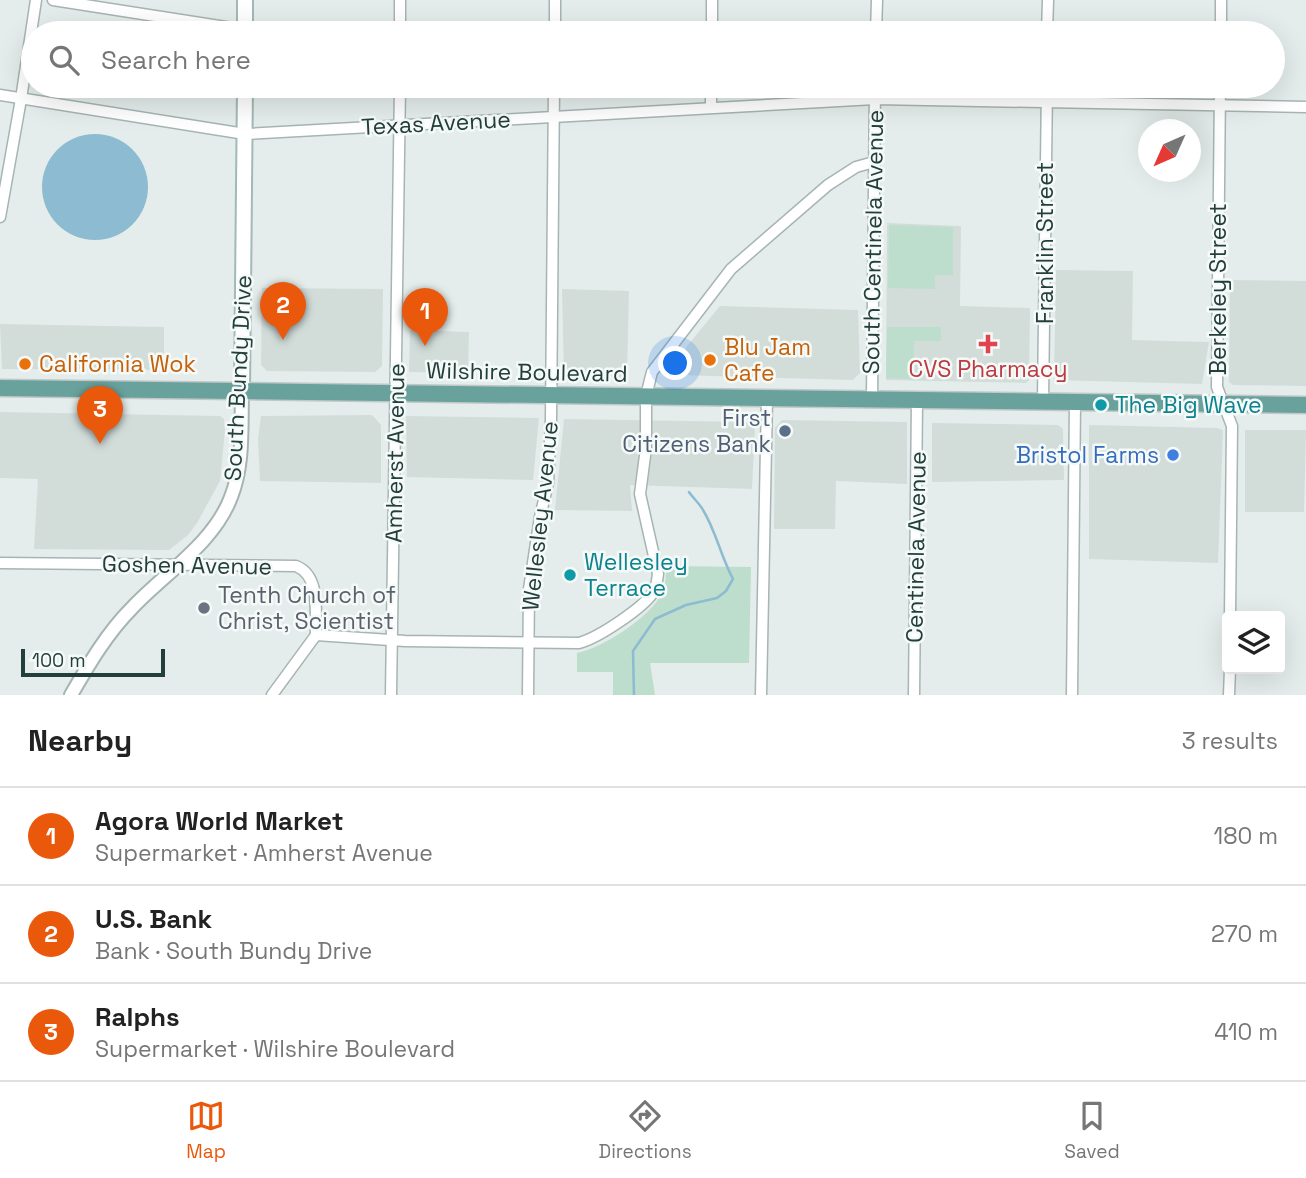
<!DOCTYPE html>
<html lang="en">
<head>
<meta charset="utf-8">
<style>
  body { margin:0; font-family:"Space Grotesk",sans-serif; background:#f6f6f6; color:#222 }
  .controls { position:absolute; right:21px; bottom:21px; display:grid; overflow:hidden; border-radius:7px; box-shadow:0 7px 28px #0002 }
  .controls button { width:63px; height:63px; display:grid; place-items:center; padding:0; border:0; border-bottom:2px solid #e0e0e0; background:#fff; color:#222; font:35px sans-serif }
  .compass { position:absolute; left:1138px; top:119px; width:63px; height:63px; border-radius:50%; background:#fff; box-shadow:0 7px 28px #0002; rotate:225deg }
  .scale { position:absolute; left:21px; bottom:18px; width:144px; box-sizing:border-box; padding-left:7px; border:4px solid #233f3c; border-top:0; font-size:19px; line-height:24px; white-space:nowrap; color:#233f3c; -webkit-text-stroke:5px #f5faf8; paint-order:stroke }
  .you { position:absolute; left:676px; top:364px; width:24px; height:24px; margin:-18px; border:5px solid #fff; border-radius:50%; background:#1a73e8; box-shadow:0 0 0 10px #1a73e833 }
  .badge { display:grid; place-items:center; width:46px; height:46px; border-radius:50%; background:#ea580c; color:#fff; font-size:23px; font-weight:700 }
  .pin { position:absolute; translate:-50% -58px; filter:drop-shadow(0 2px 4px #0008) }
  .pin::after { content:''; position:absolute; top:37px; width:24px; height:21px; background:inherit; clip-path:polygon(0 0,100% 0,50% 100%) }
  .list { margin:0; padding:0; list-style:none }
  h2 { display:flex; justify-content:space-between; align-items:center; height:91px; margin:0; padding:0 28px; font-size:30px }
  h2 small { font-size:23px; font-weight:400; color:#767676 }
  .list li { display:grid; grid-template-columns:46px 1fr auto; gap:21px; align-items:center; box-sizing:border-box; height:98px; padding:0 28px; border-top:2px solid #e0e0e0 }
  .list b { display:block; font-size:26px; white-space:nowrap }
  .list p { margin:0; font-size:23px; white-space:nowrap; color:#767676 }
  .list em { font-size:23px; font-style:normal; color:#767676 }
  .icon { flex:none; width:38px; height:38px; fill:none; stroke:currentColor; stroke-width:2; stroke-linecap:round; stroke-linejoin:round }
  .map { position:relative; flex:none; width:1306px; height:695px; overflow:hidden }
  .search { position:absolute; background:#fff; box-shadow:0 7px 28px #0002; left:21px; right:21px; top:21px; height:77px; display:flex; align-items:center; gap:18px; box-sizing:border-box; padding:0 24px; border-radius:38px; color:#767676; font-size:26px }
  .sheet { height:385px; background:#fff }
  nav { display:flex; justify-content:space-around; align-items:center; box-sizing:border-box; height:98px; border-top:2px solid #e0e0e0; background:#fff; font-size:19px; color:#767676 }
  nav a { display:grid; justify-items:center; gap:4px }
  nav .on { color:#ea580c }
  .map>svg:first-child { display:block }
  .built { fill:#d2ddda }
  .green { fill:#bddecc }
  .water { fill:#8dbbd1 }
  .lines { fill:none; stroke-linecap:round; stroke-linejoin:round }
  .stream { stroke:#8dbbd1; stroke-width:2.5 }
  .minor-casing { stroke:#a6b5b3; stroke-width:13 }
  .tertiary-casing { stroke:#a6b5b3; stroke-width:16 }
  .secondary-casing { stroke:#a2b9b5; stroke-width:18 }
  .primary-casing { stroke:#c1c9c8; stroke-width:19 }
  .minor { stroke:#fff; stroke-width:10 }
  .tertiary { stroke:#fff; stroke-width:12 }
  .secondary { stroke:#fff; stroke-width:14 }
  .primary { stroke:#69a29d; stroke-width:16 }
  .health-dot { fill:#e0444e; stroke:#f5faf8; stroke-width:2.5 }
  .food-dot { fill:#e8710a; stroke:#f5faf8; stroke-width:2.5 }
  .culture-dot { fill:#0f9aa8; stroke:#f5faf8; stroke-width:2.5 }
  .service-dot { fill:#5c6f8a; stroke:#f5faf8; stroke-width:2.5 }
  .shop-dot { fill:#3f7fe0; stroke:#f5faf8; stroke-width:2.5 }
  .worship-dot { fill:#6b7280; stroke:#f5faf8; stroke-width:2.5 }
  .labels { text-anchor:middle; stroke-width:5; stroke-linejoin:round; paint-order:stroke }
  .street-label { font-size:23px; fill:#233f3c; stroke:#f5faf8 }
  .food-label { font-size:23px; fill:#c56008; stroke:#f5faf8; text-anchor:start }
  .health-label { font-size:23px; fill:#be3a42; stroke:#f5faf8 }
  .culture-label { font-size:23px; fill:#0d838f; stroke:#f5faf8; text-anchor:start }
  .service-label { font-size:23px; fill:#4e5e75; stroke:#f5faf8; text-anchor:end }
  .shop-label { font-size:23px; fill:#366cbe; stroke:#f5faf8; text-anchor:end }
  .worship-label { font-size:23px; fill:#5b616d; stroke:#f5faf8; text-anchor:start }
</style>
</head>
<body>
<div class="map">
<svg width="1306" height="695" viewBox="0 0 1306 695">
  <rect width="100%" height="100%" fill="#e4edeb"/>
  <!-- built -->
  <g class="built">
    <polygon points="887,223 961,226 960,306 1030,308 1029,380 1026,383 886,380"/>
    <polygon points="1056,270 1133,271 1132,340 1209,342 1202,384 1054,380"/>
    <polygon points="1230,280 1306,281 1306,386 1233,385 1229,382"/>
    <polygon points="262,288 383,289 382,366 375,372 267,371 261,365"/>
    <polygon points="562,289 629,291 627,377 564,375"/>
    <polygon points="720,306 858,310 860,373 853,380 678,375 674,362"/>
    <polygon points="0,324 164,327 164,370 2,369"/>
    <polygon points="410,330 469,332 468,373 409,372"/>
    <polygon points="0,412 220,416 224,419 225,430 220,481 197,523 188,535 169,550 34,549 38,479 0,478"/>
    <polygon points="372,415 381,425 381,483 260,481 258,439 261,416"/>
    <polygon points="406,416 539,418 533,480 407,477"/>
    <polygon points="564,419 750,422 755,427 752,489 630,485 632,511 555,510"/>
    <polygon points="782,420 907,422 907,484 836,481 835,529 774,529 775,428"/>
    <polygon points="932,423 1058,425 1063,429 1064,480 932,482"/>
    <polygon points="1089,425 1217,428 1223,430 1218,563 1089,559"/>
    <polygon points="1245,430 1306,430 1304,512 1245,512"/>
  </g>
  <!-- green -->
  <g class="green">
    <polygon points="889,225 953,227 953,275 935,275 935,289 888,288"/>
    <polygon points="887,327 941,327 941,341 914,341 913,379 886,378"/>
    <path d="M666,566l85,1 -2,96h-99l5,32h-42v-23h-36v-19c25,-5 74,-36 85,-60 4,-8 4,-18 4,-27z"/>
  </g>
  <!-- water -->
  <circle class="water" cx="95" cy="187" r="53"/>
  <g class="lines">
    <!-- stream -->
    <path class="stream" d="M634,695l-1,-44 22,-32 31,-14 31,-7 9,-7 7,-12c-12,-22 -17,-48 -30,-69 -3,-6 -10,-12 -14,-18"/>
    <defs>
      <g id="minor">
        <polyline points="53,0 245,30"/>
        <polyline points="400,33 400,0"/>
        <polyline points="555,33 555,0"/>
        <polyline points="712,33 712,0"/>
        <polyline points="876,33 877,0"/>
        <polyline points="1047,33 1048,0"/>
        <polyline points="1221,33 1221,0"/>
        <polyline points="1220,86 1217,387 1232,426 1230,616"/>
        <polyline points="0,95 245,134 875,99 1306,107"/>
        <polyline points="711,107 711,86"/>
        <polyline points="0,217 21,99 36,0"/>
        <polyline points="872,399 875,86"/>
        <polyline points="1043,401 1047,86"/>
        <path d="M0,563l296,3c25,10 19,46 20,69"/>
        <path d="M316,635l89,6 174,2c19,-5 66,-36 75,-52 3,-6 3,-11 4,-17l-18,-80 6,-46v-52l6,-24 79,-103 97,-84 28,-18 18,-5"/>
        <polyline points="272,695 316,635"/>
        <polyline points="391,695 400,86"/>
        <polyline points="528,695 529,589 540,517 548,483 551,420 554,86"/>
        <polyline points="761,695 767,398"/>
        <polyline points="914,695 917,400"/>
        <polyline points="1072,695 1075,401"/>
        <polyline points="1229,695 1230,669"/>
      </g>
      <path id="tertiary" d="M71,695c18,-31 36,-62 61,-87 33,-35 82,-65 99,-111 13,-32 10,-72 11,-106"/>
      <g id="secondary">
        <polyline points="245,0 245,33"/>
        <polyline points="242,391 245,86"/>
      </g>
      <polyline id="primary" points="0,388 1306,405"/>
    </defs>
    <!-- minor casing -->
    <use href="#minor" class="minor-casing"/>
    <!-- tertiary casing -->
    <use href="#tertiary" class="tertiary-casing"/>
    <!-- secondary casing -->
    <use href="#secondary" class="secondary-casing"/>
    <!-- primary casing -->
    <use href="#primary" class="primary-casing"/>
    <!-- minor -->
    <use href="#minor" class="minor"/>
    <!-- tertiary -->
    <use href="#tertiary" class="tertiary"/>
    <!-- secondary -->
    <use href="#secondary" class="secondary"/>
    <!-- primary -->
    <use href="#primary" class="primary"/>
  </g>
  <!-- markers -->
  <path class="health-dot" d="M984.5 333.5h7v7h7v7h-7v7h-7v-7h-7v-7h7z"/>
  <g class="food-dot">
    <circle cx="710" cy="360" r="7"/>
    <circle cx="25" cy="364" r="7"/>
  </g>
  <g class="culture-dot">
    <circle cx="1101" cy="405" r="7"/>
    <circle cx="570" cy="575" r="7"/>
  </g>
  <circle class="service-dot" cx="785" cy="431" r="7"/>
  <circle class="shop-dot" cx="1173" cy="455" r="7"/>
  <circle class="worship-dot" cx="204" cy="608" r="7"/>
  <g class="labels">
    <!-- street labels -->
    <g class="street-label">
      <text transform="translate(436 123) rotate(-3)" y="8">Texas Avenue</text>
      <text transform="translate(873 242) rotate(-89)" y="8">South Centinela Avenue</text>
      <text transform="translate(1045 243) rotate(-90)" y="8">Franklin Street</text>
      <text transform="translate(1218 289) rotate(-90)" y="8">Berkeley Street</text>
      <text transform="translate(527 372) rotate(1)" y="8">Wilshire Boulevard</text>
      <text transform="translate(238 378) rotate(-87)" y="8">South Bundy Drive</text>
      <text transform="translate(395 453) rotate(-89)" y="8">Amherst Avenue</text>
      <text transform="translate(540 516) rotate(-84)" y="8">Wellesley Avenue</text>
      <text transform="translate(916 547) rotate(-89)" y="8">Centinela Avenue</text>
      <text transform="translate(187 565) rotate(1)" y="8">Goshen Avenue</text>
    </g>
    <!-- food labels -->
    <g class="food-label">
      <text x="724" y="355">Blu Jam<tspan x="724" dy="26">Cafe</tspan></text>
      <text x="39" y="372">California Wok</text>
    </g>
    <!-- health labels -->
    <g class="health-label">
      <text x="988" y="377">CVS Pharmacy</text>
    </g>
    <!-- culture labels -->
    <g class="culture-label">
      <text x="1115" y="413">The Big Wave</text>
      <text x="584" y="570">Wellesley<tspan x="584" dy="26">Terrace</tspan></text>
    </g>
    <!-- service labels -->
    <g class="service-label">
      <text x="771" y="426">First<tspan x="771" dy="26">Citizens Bank</tspan></text>
    </g>
    <!-- shop labels -->
    <g class="shop-label">
      <text x="1159" y="463">Bristol Farms</text>
    </g>
    <!-- worship labels -->
    <g class="worship-label">
      <text x="218" y="603">Tenth Church of<tspan x="218" dy="26">Christ, Scientist</tspan></text>
    </g>
  </g>
</svg>
<div class="controls">
<button><svg class="icon" aria-label="layers" viewBox="0 0 24 24"><path d="M12 4l9 5-9 5-9-5zM3 14l9 5 9-5"/></svg></button>
</div>
<svg class="compass" viewBox="-18 -18 36 36"><path d="M0-13l5 13h-10z" fill="#e53935"/><path d="M0 13l5-13h-10z" fill="#767676"/></svg>
<div class="scale">100 m</div>
<div class="you"></div>
<div class="pin badge" style="left:425px;top:346px">1</div>
<div class="pin badge" style="left:283px;top:340px">2</div>
<div class="pin badge" style="left:100px;top:444px">3</div>
<div class="search"><svg class="icon" aria-label="search" viewBox="0 0 24 24"><circle cx="10" cy="10" r="6"/><path d="M15 15l6 6"/></svg>Search here</div>
</div>
<section class="sheet">
<h2>Nearby<small>3 results</small></h2>
<ul class="list">
<li><span class="badge">1</span><div><b>Agora World Market</b><p>Supermarket · Amherst Avenue</p></div><em>180 m</em></li>
<li><span class="badge">2</span><div><b>U.S. Bank</b><p>Bank · South Bundy Drive</p></div><em>270 m</em></li>
<li><span class="badge">3</span><div><b>Ralphs</b><p>Supermarket · Wilshire Boulevard</p></div><em>410 m</em></li>
</ul>
</section>
<nav>
<a class="on"><svg class="icon" aria-label="map" viewBox="0 0 24 24"><path d="M3 6l6-2 6 2 6-2v14l-6 2-6-2-6 2zM9 4v14M15 6v14"/></svg>Map</a>
<a><svg class="icon" aria-label="directions" viewBox="0 0 24 24"><path d="M12 3l9 9-9 9-9-9zM9 14v-3h6M13 9l2 2-2 2"/></svg>Directions</a>
<a><svg class="icon" aria-label="saved" viewBox="0 0 24 24"><path d="M7 4h10v16l-5-4-5 4z"/></svg>Saved</a>
</nav>
</body>
</html>
